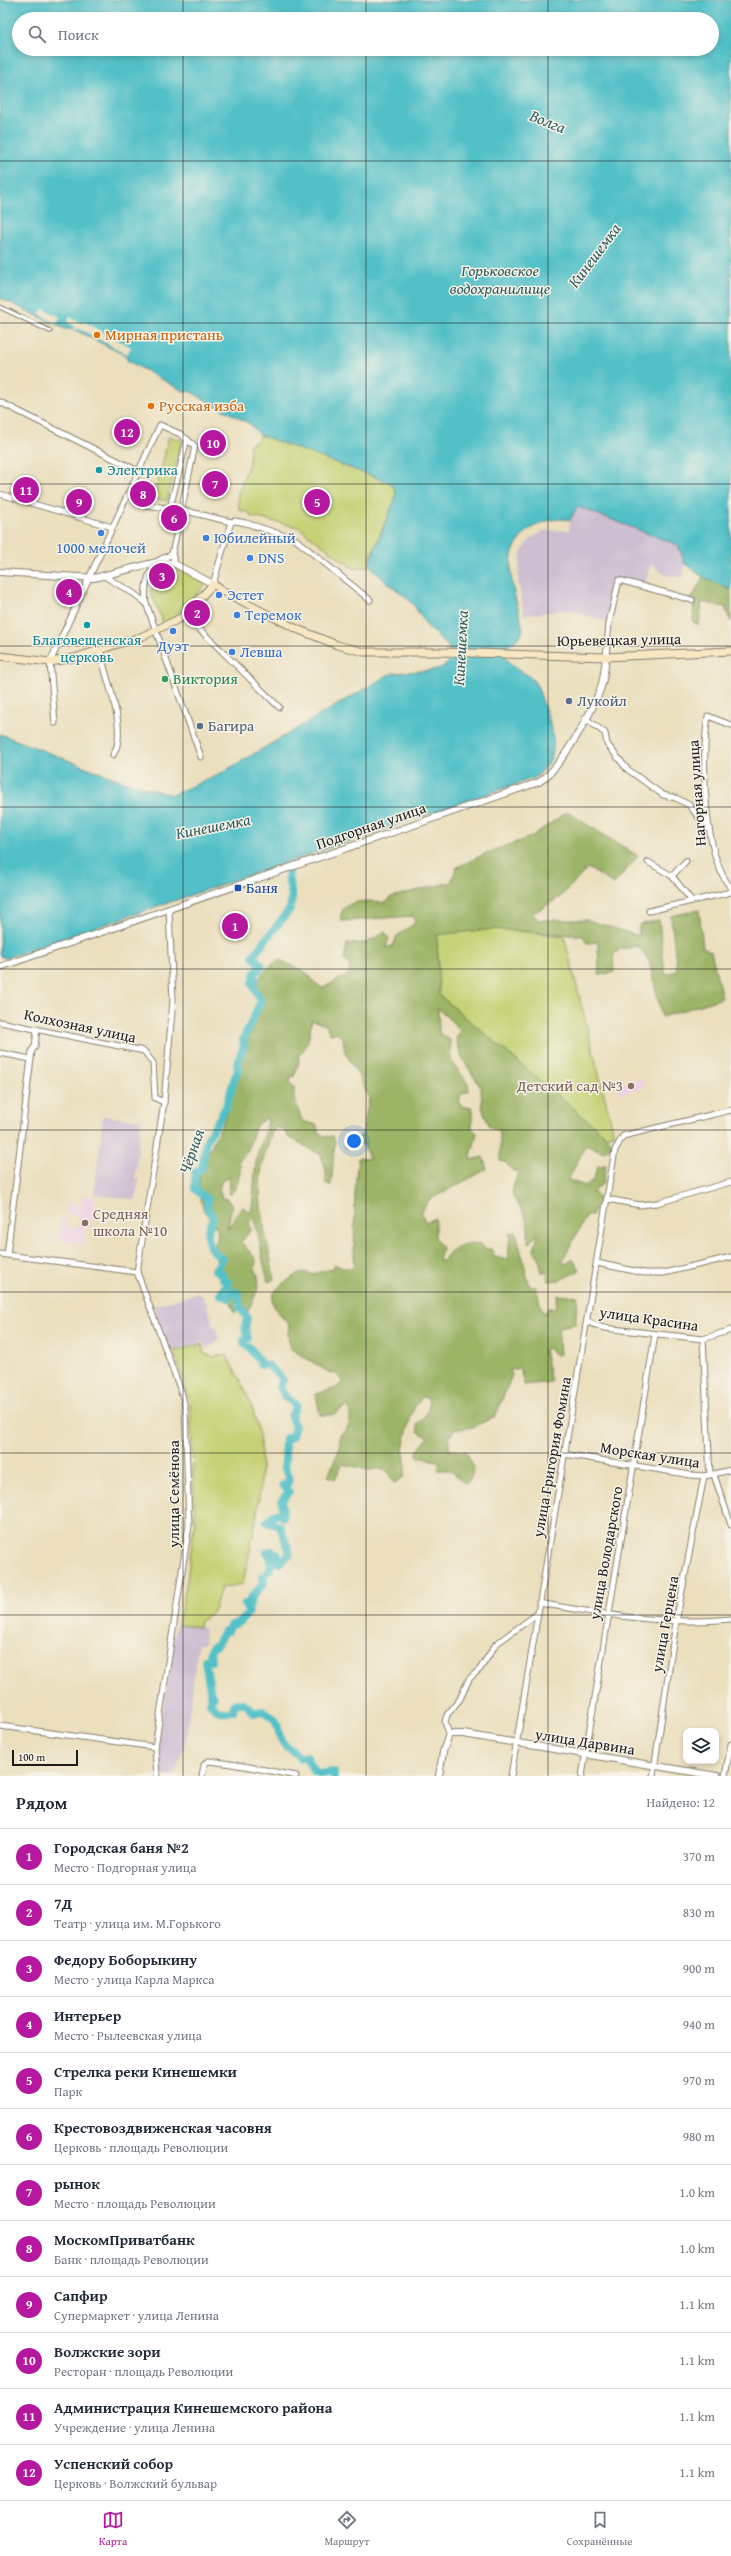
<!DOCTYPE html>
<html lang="ru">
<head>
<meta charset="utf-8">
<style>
  body { margin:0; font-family:"Gentium Book Plus",serif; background:#f2f2f3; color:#1f2937 }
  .controls { position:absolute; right:12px; bottom:12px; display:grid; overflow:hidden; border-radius:8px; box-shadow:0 2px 6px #0003 }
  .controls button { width:36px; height:36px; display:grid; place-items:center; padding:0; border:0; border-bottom:1px solid #e0e1e3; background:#fff; color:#1f2937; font:20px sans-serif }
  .scale { position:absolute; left:12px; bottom:10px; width:66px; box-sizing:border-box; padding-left:4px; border:2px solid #1c1c1c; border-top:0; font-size:11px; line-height:14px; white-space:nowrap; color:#1c1c1c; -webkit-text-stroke:3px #f7f3e8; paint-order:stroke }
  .you { position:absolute; left:354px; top:1141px; width:14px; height:14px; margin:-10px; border:3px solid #fff; border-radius:50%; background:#1a73e8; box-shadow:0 0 0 6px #1a73e833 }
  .badge { display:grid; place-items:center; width:26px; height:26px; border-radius:50%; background:#b5179e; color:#fff; font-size:13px; font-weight:700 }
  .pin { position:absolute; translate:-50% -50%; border:2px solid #fff; box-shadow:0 1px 4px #0006 }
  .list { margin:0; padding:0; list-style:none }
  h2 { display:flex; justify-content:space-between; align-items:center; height:52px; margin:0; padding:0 16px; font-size:17px }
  h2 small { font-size:13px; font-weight:400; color:#747a83 }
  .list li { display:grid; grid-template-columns:26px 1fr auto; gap:12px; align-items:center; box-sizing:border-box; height:56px; padding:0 16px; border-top:1px solid #e0e1e3 }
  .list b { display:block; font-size:15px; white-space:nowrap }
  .list p { margin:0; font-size:13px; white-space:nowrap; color:#747a83 }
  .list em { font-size:13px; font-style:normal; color:#747a83 }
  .icon { flex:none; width:22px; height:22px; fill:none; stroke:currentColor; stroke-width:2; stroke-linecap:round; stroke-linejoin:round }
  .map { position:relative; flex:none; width:731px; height:1776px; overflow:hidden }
  .search { position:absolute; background:#fff; box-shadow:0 2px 6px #0003; left:12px; right:12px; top:12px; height:44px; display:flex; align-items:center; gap:10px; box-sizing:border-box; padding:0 14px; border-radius:22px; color:#747a83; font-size:15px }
  .sheet { height:724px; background:#fff }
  nav { display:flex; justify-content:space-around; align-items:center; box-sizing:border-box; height:56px; border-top:1px solid #e0e1e3; background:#fff; font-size:11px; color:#747a83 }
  nav a { display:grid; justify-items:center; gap:2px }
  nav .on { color:#b5179e }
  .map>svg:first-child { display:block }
  .built { fill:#efd0e5 }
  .industrial { fill:#cdbed2 }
  .green { fill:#c5d274; stroke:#707748 }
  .forest { fill:#9cb466; stroke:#5c6841; fill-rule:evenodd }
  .water { fill:#51c0c7; stroke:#366e72; fill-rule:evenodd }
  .pier { fill:#ebdfbd }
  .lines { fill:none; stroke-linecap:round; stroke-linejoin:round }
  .river { stroke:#51c0c7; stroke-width:8 }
  .pedestrian-casing { stroke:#847e6c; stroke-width:5.5 }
  .minor-casing { stroke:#847e6c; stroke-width:7 }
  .tertiary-casing { stroke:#847e6c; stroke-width:8 }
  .secondary-casing { stroke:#847e6c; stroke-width:9 }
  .pedestrian { stroke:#fff; stroke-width:3.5 }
  .minor { stroke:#fff; stroke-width:5 }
  .tertiary { stroke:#fff; stroke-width:6 }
  .secondary { stroke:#f8e7c3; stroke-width:7 }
  .grid { fill:none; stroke:#1c1c1c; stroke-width:1; stroke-opacity:0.55 }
  .food-dot { fill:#e8710a; stroke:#f7f3e8; stroke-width:1.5 }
  .culture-dot { fill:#0f9aa8; stroke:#f7f3e8; stroke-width:1.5 }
  .shop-dot { fill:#3f7fe0; stroke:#f7f3e8; stroke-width:1.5 }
  .leisure-dot { fill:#2e9e5b; stroke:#f7f3e8; stroke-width:1.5 }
  .service-dot { fill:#5c6f8a; stroke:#f7f3e8; stroke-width:1.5 }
  .transit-dot { fill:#1a4fb4; stroke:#f7f3e8; stroke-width:1.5 }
  .education-dot { fill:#8d6e63; stroke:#f7f3e8; stroke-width:1.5 }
  .labels { text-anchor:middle; stroke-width:3; stroke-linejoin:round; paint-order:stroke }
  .food-label { font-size:15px; fill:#c56008; stroke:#f7f3e8; text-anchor:start }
  .culture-label { font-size:15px; fill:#0d838f; stroke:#f7f3e8; text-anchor:start }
  .shop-label { font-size:15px; fill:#366cbe; stroke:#f7f3e8; text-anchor:start }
  .street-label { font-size:15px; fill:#1c1c1c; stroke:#f7f3e8 }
  .leisure-label { font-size:15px; fill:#27864d; stroke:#f7f3e8; text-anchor:start }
  .service-label { font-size:15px; fill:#4e5e75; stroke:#f7f3e8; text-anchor:start }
  .transit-label { font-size:15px; fill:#164399; stroke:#f7f3e8; text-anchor:start }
  .education-label { font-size:15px; fill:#785e54; stroke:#f7f3e8; text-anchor:end }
  .water-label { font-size:16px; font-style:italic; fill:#315e60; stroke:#f7f3e8 }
</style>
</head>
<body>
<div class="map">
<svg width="731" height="1776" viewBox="0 0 731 1776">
  <rect width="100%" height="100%" fill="#f7f3e8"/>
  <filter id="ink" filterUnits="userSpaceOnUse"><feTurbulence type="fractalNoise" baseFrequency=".025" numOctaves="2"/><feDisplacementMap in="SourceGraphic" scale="8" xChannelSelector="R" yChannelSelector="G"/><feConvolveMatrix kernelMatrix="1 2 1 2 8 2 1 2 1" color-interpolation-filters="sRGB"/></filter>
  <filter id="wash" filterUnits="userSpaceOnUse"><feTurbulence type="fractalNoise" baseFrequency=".012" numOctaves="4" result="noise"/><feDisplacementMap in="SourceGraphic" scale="16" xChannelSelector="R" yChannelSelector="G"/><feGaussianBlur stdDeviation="0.9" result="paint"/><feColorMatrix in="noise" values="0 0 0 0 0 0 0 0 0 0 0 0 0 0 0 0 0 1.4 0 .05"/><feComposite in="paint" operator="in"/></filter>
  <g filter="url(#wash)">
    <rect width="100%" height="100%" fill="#ebdfbd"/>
    <!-- built -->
    <g class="built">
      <polygon points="642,1078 645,1087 619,1094 617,1085"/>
      <polygon points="82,1195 95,1197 91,1227 86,1226 84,1243 58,1240 60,1218 67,1219 66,1227 78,1228 80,1215 65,1213 66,1203 81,1205"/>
    </g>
    <!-- industrial -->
    <g class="industrial">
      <polygon points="577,507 678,545 685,564 683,578 665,575 651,564 645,585 617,584 607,621 568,610 524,615 518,581 521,553 531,539 543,531 569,530 570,520"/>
      <polygon points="103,1116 141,1120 135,1178 139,1179 136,1200 94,1194"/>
      <polygon points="197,1293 203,1296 204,1302 207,1301 208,1310 212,1319 211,1320 213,1326 215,1326 219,1339 214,1345 205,1348 203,1342 169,1351 154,1306"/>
      <polygon points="176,1625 202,1627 205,1630 204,1644 198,1644 185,1745 176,1769 174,1776 158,1776 157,1747"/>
    </g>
    <!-- green -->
    <g class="green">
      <polygon points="260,435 391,483 396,492 395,499 369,560 371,566 354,569 298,527 250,516 250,513 239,510 238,494 249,463 250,444 258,441"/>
      <polygon points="169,436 182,440 167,501 154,498"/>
      <polygon points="172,566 206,584 165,627 150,591"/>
      <polygon points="494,929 564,936 614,1134 606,1136 439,995 437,934"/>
      <path d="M202,1344l2,10 10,3 12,-3c10,20 22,38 28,60 17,54 0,116 -11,170l-22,4 -8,24 -13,9 -1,6 -21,-2 9,-44 8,-63 -5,-115 -16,-52z"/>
    </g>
    <!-- forest -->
    <g class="forest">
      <polygon points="703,577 731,590 731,622 725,607 702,602 699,625 693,622 694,603 687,601 694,595"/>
      <path d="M567,812l71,44 -24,28 -26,-16 -28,29 -28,17 7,6h48l52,16v-11l20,-5 6,54 12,-3 -6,-55 28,-6 4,38 8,3 11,47 -60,19 -13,-56 -10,-15 -19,3 -7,7 1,16 -15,3 -1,-33 -11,1 -4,-7 -89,-7 -57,6 2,60 167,141 7,8 -9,8 -18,-7 -18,35 17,6 8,-6 5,-14 8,-1 -3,18 -10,9 6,5 -6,18h-6l-25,46 5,3 5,-6 8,12 -20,10 -12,1v-9h-6l-3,-15 -5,-6 4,-17 -10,10c0,-7 1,-16 -1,-22 -8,-27 -24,-18 -7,-51h-7l-8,-9 -5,-1v-30l-11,-5 -7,-19 -1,-19 -19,-30 -6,-19 4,-9 -22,-22 1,25 11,7 1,20 17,24 1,7 -8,3 -2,8 4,5h9v22l5,4 -7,27 13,-3 4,12 -58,31 -8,13 5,9 9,-4v20l7,10 -3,13h5c7,-15 22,-20 37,-17l4,5h6l4,8 13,3 2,-27 6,-1 14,56 5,-2c5,10 3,19 10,28l3,-6h7l3,-13 20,2 -3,27 -17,3 2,27 -5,2 -6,-8 -5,2 7,32 -27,3 -4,-17 -10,2 2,5 -17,42 -23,10 -18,3 -5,9v11l17,2 8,16 -4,12 -5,4 -15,-14h-12l2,-8 -21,-5 -3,-4 12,-15 -10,-7 -1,-6c8,-8 14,-15 11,-27l-6,-1 -8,11 -5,15 -6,25 3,17 -2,12 -10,6 -5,-10 -9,-5 -10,2 -28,-6 -7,15 -7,-3 12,-28v-13c11,-8 12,-17 8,-30l-16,10h-12l-4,-21 21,-6 5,-6 -4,-7 -11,-4 -36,-22 -3,-13 1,-11c-4,-6 -10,-10 -14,-17 -11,-17 16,-29 26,-36l11,2 20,-5 3,-5 7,4h8l4,-3 1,-78 3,-29 11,1 -5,-14 -3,-1 -8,5 -8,-2v-8l3,-4 6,3 8,-2 7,-37 -7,-17 -17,-30 -2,-13 -6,-6 -7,1 -4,-9 -14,-5c-3,14 -2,26 -14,36l1,6 -5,14 -4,2 1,7 3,1v12l8,23 15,4 1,7 7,5 8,-1 2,6 -4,43 -5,-1v-14l-5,-15 -34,-19 -2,-5 -8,-4c-6,4 -7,11 -9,18 -18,48 -1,87 6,134l-5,3c-8,-20 -8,-44 -16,-65l-4,5 2,8 -10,12 15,17 -1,10c9,14 -1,29 -7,42l-8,-9 -5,11 -22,-63 5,-14 -1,-8 -13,-17 -5,-18 1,-24 27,-55 18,-66 15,-45c-10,-18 2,-33 19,-43l28,13 10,12 6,3 26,-14 1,-8 -6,-7 3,-15 19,-1 19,-11 4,6 -3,9 7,-1 4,-10 18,-13 -2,-7 -72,5c-4,-23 31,-21 45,-18l5,-6 60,-15 6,-15 32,-15 42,-15zM267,1117c2,11 -6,25 -9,36 -5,20 -3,40 -7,59l-9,-5 -15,22 5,-23 -5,-7 -5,-1 -3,-9 3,-9 8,-2 -1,17c10,-7 10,-20 12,-30l-3,-3 9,-10 9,-27z"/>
    </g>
    <!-- water -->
    <path class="water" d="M0,0h731v590l-28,-13 -18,-13 -7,-19 -94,-36 -7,-2 -7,13c-28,-6 -59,16 -59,45 -1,21 8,44 12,64 -1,10 -15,13 -18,24 3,15 19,17 28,27 6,7 7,15 10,23 10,28 21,54 -9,75l-528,180 -6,-2v-222l125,48 47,13 51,-23 165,-97c17,-6 44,-1 56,-9 21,-13 -10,-31 -17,-40 -6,-8 -10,-18 -17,-25 -14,-13 -30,-22 -41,-37l26,-65 1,-7 -5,-9 -131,-48 -10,-11 -61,-33 -4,1 -57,-31 -3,-6 -52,-26h-8l-65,-31zM19,19h693v30h-693z"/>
    <!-- pier -->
    <g class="pier">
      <polygon points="43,309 60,317 57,323 54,323 40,314"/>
      <polygon points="70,317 82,324 84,322 131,347 127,354 78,328 77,331 73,329 74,326 68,322"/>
    </g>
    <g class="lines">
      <!-- river -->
      <path class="river" d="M289,872l-1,5 4,20 -2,12 -37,47 9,10 -8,8 1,6 -3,3 9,18 -18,39 1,6 -7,17 1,8 -3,6 -9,30 -20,34 -4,27 -7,4v17l13,11 -1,7 6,11c-5,9 -8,23 -1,32 3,4 7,5 10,9l-7,11 7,4 1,5 5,3 -8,12 8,4 4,-7 6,2 2,15 7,9 -2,12 3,9 -4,2v4l6,4 12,17h6l15,15 -3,7 6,11 10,7 -5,12 4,10 -3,9 -4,3 -2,-1c-4,9 2,18 -2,28l5,10 -1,7 -5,2 6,6 -7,9 1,17 -4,-4 -5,2 -7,7 13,4 10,28 -11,9 -3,-3 2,-6 -5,2 -1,-5 -5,1 4,6 -1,12 -7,6 1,7 -14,16v6l-5,-1 4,8 -9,10 -10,4 -2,5h-4l-8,15h-3l-3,6 1,9 -6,-1 6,35 2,1 -3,7c6,8 14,11 23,8l1,-7c11,-4 12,1 20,9l9,-2c21,11 11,16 19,30 3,6 13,10 18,17l7,-2 6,15 8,3 12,-2 1,4"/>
    </g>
  </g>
  <g filter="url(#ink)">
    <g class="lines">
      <defs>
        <polyline id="pedestrian" points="0,307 50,331"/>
        <g id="minor">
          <polyline points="0,402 138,471"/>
          <polyline points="0,494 112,527"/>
          <polyline points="145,505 182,510 231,522 235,521 246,523 295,539 370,600"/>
          <polyline points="170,508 187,439"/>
          <path d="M172,554c-4,3 -11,4 -14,7 -11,12 -14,28 -12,42l55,154"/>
          <polyline points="104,576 133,593 146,603"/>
          <polyline points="213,584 231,522"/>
          <polyline points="185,615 279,707"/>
          <path d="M100,651c5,27 29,79 13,104"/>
          <polyline points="606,657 609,623 619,580 692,600"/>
          <polyline points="585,718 605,733 607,744 627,769 663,795 676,798 689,805 709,830"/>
          <polyline points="55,723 50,662 160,425 180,434 195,446 172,554 175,564"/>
          <path d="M731,725l-23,-9c-7,42 -5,140 23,172"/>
          <polyline points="648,862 672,876 692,901"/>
          <polyline points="672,876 686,861"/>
          <polyline points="649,911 731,892"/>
          <polyline points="0,1022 144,1051 153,1063 155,1098 164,1102"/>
          <polyline points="0,1053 31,1059"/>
          <polyline points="607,1199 640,1205 657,1203 731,1182"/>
          <polyline points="0,1254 137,1272"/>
          <polyline points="7,1255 32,1050 35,1047 37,1029"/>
          <polyline points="597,1263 644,1273 664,1273 731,1257"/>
          <polyline points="587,1322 604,1328 703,1339 731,1330"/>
          <polyline points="703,1339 710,1475"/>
          <polyline points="564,1454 691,1475 704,1476 731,1470"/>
          <polyline points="714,1475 731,1525"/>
          <path d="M539,1603c63,11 128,23 192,16"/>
          <polyline points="0,1726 155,1747"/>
          <polyline points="449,1734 445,1722 447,1715 460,1699 469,1679 480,1669 496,1644 537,1614"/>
          <polyline points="157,1776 155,1747 189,1525 185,1408 182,1394 137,1272 164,1102 173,1000 169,909"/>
          <path d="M202,1776l2,-11 4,-4c30,3 58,9 88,15"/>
          <polyline points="511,1776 615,1150 623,1136 731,1110"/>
          <polyline points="582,1776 655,1335"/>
          <polyline points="653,1776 676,1622 704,1476"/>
          <polyline points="725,1776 731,1744"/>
        </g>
        <g id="tertiary">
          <polyline points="0,572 94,578 161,561 175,564 213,584"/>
          <path d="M0,967l539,-185c22,-13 55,-73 63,-98 2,-9 3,-18 4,-27"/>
          <polyline points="439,1776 443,1752 449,1734 463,1734 717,1776"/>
        </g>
        <polyline id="secondary" points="0,656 50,662 74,658 143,636 183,617 213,584 224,592 297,629 337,645 364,652 441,652 606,657 731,651"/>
      </defs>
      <!-- pedestrian casing -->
      <use href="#pedestrian" class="pedestrian-casing"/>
      <!-- minor casing -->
      <use href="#minor" class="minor-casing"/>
      <!-- tertiary casing -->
      <use href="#tertiary" class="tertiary-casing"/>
      <!-- secondary casing -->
      <use href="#secondary" class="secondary-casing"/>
      <!-- pedestrian -->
      <use href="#pedestrian" class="pedestrian"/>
      <!-- minor -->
      <use href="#minor" class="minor"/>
      <!-- tertiary -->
      <use href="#tertiary" class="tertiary"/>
      <!-- secondary -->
      <use href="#secondary" class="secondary"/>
    </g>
  </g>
  <!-- grid -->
  <path class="grid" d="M183,0v19M366,0v19M548,0v19M183,49v1727M366,49v1727M548,49v1727M0,161h731M0,323h731M0,484h731M0,646h731M0,807h731M0,969h731M0,1130h731M0,1292h731M0,1453h731M0,1615h731"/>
  <!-- markers -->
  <g class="food-dot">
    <circle cx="97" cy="335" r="4"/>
    <circle cx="151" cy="406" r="4"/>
  </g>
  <g class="culture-dot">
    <circle cx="99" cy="470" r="4"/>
    <circle cx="87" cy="625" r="4"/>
  </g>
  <g class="shop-dot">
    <circle cx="101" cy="533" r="4"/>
    <circle cx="206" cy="538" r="4"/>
    <circle cx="250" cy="558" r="4"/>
    <circle cx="219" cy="595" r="4"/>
    <circle cx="237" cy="615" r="4"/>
    <circle cx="173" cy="631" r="4"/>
    <circle cx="232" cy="652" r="4"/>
  </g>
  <circle class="leisure-dot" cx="165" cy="679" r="4"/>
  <g class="service-dot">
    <circle cx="569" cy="701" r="4"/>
    <circle cx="200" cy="726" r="4"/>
  </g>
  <rect class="transit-dot" x="234" y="884" width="8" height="8" rx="2"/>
  <g class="education-dot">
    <circle cx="631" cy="1086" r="4"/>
    <circle cx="85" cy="1223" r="4"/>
  </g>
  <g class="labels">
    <!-- food labels -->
    <g class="food-label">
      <text x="105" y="340">Мирная пристань</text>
      <text x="159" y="411">Русская изба</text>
    </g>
    <!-- culture labels -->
    <g class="culture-label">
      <text x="107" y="475">Электрика</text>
      <text x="87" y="645" text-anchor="middle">Благовещенская<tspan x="87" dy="17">церковь</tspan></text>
    </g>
    <!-- shop labels -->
    <g class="shop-label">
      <text x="214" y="543">Юбилейный</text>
      <text x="101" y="553" text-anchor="middle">1000 мелочей</text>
      <text x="258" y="563">DNS</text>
      <text x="227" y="600">Эстет</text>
      <text x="245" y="620">Теремок</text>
      <text x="173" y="651" text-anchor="middle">Дуэт</text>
      <text x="240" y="657">Левша</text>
    </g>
    <!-- street labels -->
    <g class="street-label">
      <text transform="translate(619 640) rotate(-1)" y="5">Юрьевецкая улица</text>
      <text transform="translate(697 793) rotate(-94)" y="5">Нагорная улица</text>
      <text transform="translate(371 826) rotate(-19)" y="5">Подгорная улица</text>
      <text transform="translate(80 1026) rotate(12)" y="5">Колхозная улица</text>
      <text transform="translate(649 1319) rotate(8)" y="5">улица Красина</text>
      <text transform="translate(650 1455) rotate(9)" y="5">Морская улица</text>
      <text transform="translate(552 1457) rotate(-80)" y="5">улица Григория Фомина</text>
      <text transform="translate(174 1494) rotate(-90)" y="5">улица Семёнова</text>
      <text transform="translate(606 1553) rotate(-80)" y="5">улица Володарского</text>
      <text transform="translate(665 1624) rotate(-80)" y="5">улица Герцена</text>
      <text transform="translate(585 1742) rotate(9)" y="5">улица Дарвина</text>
    </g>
    <!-- leisure labels -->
    <g class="leisure-label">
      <text x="173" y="684">Виктория</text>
    </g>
    <!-- service labels -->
    <g class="service-label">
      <text x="577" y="706">Лукойл</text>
      <text x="208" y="731">Багира</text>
    </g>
    <!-- transit labels -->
    <g class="transit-label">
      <text x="246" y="893">Баня</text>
    </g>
    <!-- education labels -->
    <g class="education-label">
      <text x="623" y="1091">Детский сад №3</text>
      <text x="93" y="1219" text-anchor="start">Средняя<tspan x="93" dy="17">школа №10</tspan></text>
    </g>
    <!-- water labels -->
    <g class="water-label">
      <text transform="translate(548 121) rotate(22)" y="6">Волга</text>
      <text transform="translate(594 255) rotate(-53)" y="6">Кинешемка</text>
      <text x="500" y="276">Горьковское<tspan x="500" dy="18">водохранилище</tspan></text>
      <text transform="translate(460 648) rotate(-87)" y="6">Кинешемка</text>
      <text transform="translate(213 826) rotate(-11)" y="6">Кинешемка</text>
      <text transform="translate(191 1151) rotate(-71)" y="6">Чёрная</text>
    </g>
  </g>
</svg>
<div class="controls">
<button><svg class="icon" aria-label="layers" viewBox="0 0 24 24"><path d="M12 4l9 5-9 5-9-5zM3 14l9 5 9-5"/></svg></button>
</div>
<div class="scale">100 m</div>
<div class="you"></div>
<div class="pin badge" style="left:235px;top:926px">1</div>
<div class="pin badge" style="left:197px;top:613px">2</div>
<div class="pin badge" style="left:162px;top:576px">3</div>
<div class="pin badge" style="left:69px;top:592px">4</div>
<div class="pin badge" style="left:317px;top:502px">5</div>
<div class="pin badge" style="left:174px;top:518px">6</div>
<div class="pin badge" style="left:215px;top:484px">7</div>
<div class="pin badge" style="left:143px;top:494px">8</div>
<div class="pin badge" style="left:79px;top:502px">9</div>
<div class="pin badge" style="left:213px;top:443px">10</div>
<div class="pin badge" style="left:26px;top:490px">11</div>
<div class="pin badge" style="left:127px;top:432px">12</div>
<div class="search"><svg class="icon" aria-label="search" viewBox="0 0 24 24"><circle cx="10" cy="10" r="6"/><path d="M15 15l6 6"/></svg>Поиск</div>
</div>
<section class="sheet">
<h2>Рядом<small>Найдено: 12</small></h2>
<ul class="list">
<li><span class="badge">1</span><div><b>Городская баня №2</b><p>Место · Подгорная улица</p></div><em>370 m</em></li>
<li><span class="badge">2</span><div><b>7Д</b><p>Театр · улица им. М.Горького</p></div><em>830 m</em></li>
<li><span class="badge">3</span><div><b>Федору Боборыкину</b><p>Место · улица Карла Маркса</p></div><em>900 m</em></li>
<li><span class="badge">4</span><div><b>Интерьер</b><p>Место · Рылеевская улица</p></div><em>940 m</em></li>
<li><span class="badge">5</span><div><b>Стрелка реки Кинешемки</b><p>Парк</p></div><em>970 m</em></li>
<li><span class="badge">6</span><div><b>Крестовоздвиженская часовня</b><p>Церковь · площадь Революции</p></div><em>980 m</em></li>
<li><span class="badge">7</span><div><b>рынок</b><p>Место · площадь Революции</p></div><em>1.0 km</em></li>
<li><span class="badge">8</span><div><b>МоскомПриватбанк</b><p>Банк · площадь Революции</p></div><em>1.0 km</em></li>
<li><span class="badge">9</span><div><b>Сапфир</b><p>Супермаркет · улица Ленина</p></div><em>1.1 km</em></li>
<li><span class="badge">10</span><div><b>Волжские зори</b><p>Ресторан · площадь Революции</p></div><em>1.1 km</em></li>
<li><span class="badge">11</span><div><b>Администрация Кинешемского района</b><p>Учреждение · улица Ленина</p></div><em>1.1 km</em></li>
<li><span class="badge">12</span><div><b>Успенский собор</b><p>Церковь · Волжский бульвар</p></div><em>1.1 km</em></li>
</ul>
</section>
<nav>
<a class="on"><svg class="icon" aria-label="map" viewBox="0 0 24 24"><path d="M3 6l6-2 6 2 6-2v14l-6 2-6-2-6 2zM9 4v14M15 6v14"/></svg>Карта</a>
<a><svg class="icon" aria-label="directions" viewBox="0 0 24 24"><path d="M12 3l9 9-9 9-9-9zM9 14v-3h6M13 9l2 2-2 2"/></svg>Маршрут</a>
<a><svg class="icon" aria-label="saved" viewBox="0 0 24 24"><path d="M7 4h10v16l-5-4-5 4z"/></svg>Сохранённые</a>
</nav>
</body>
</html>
